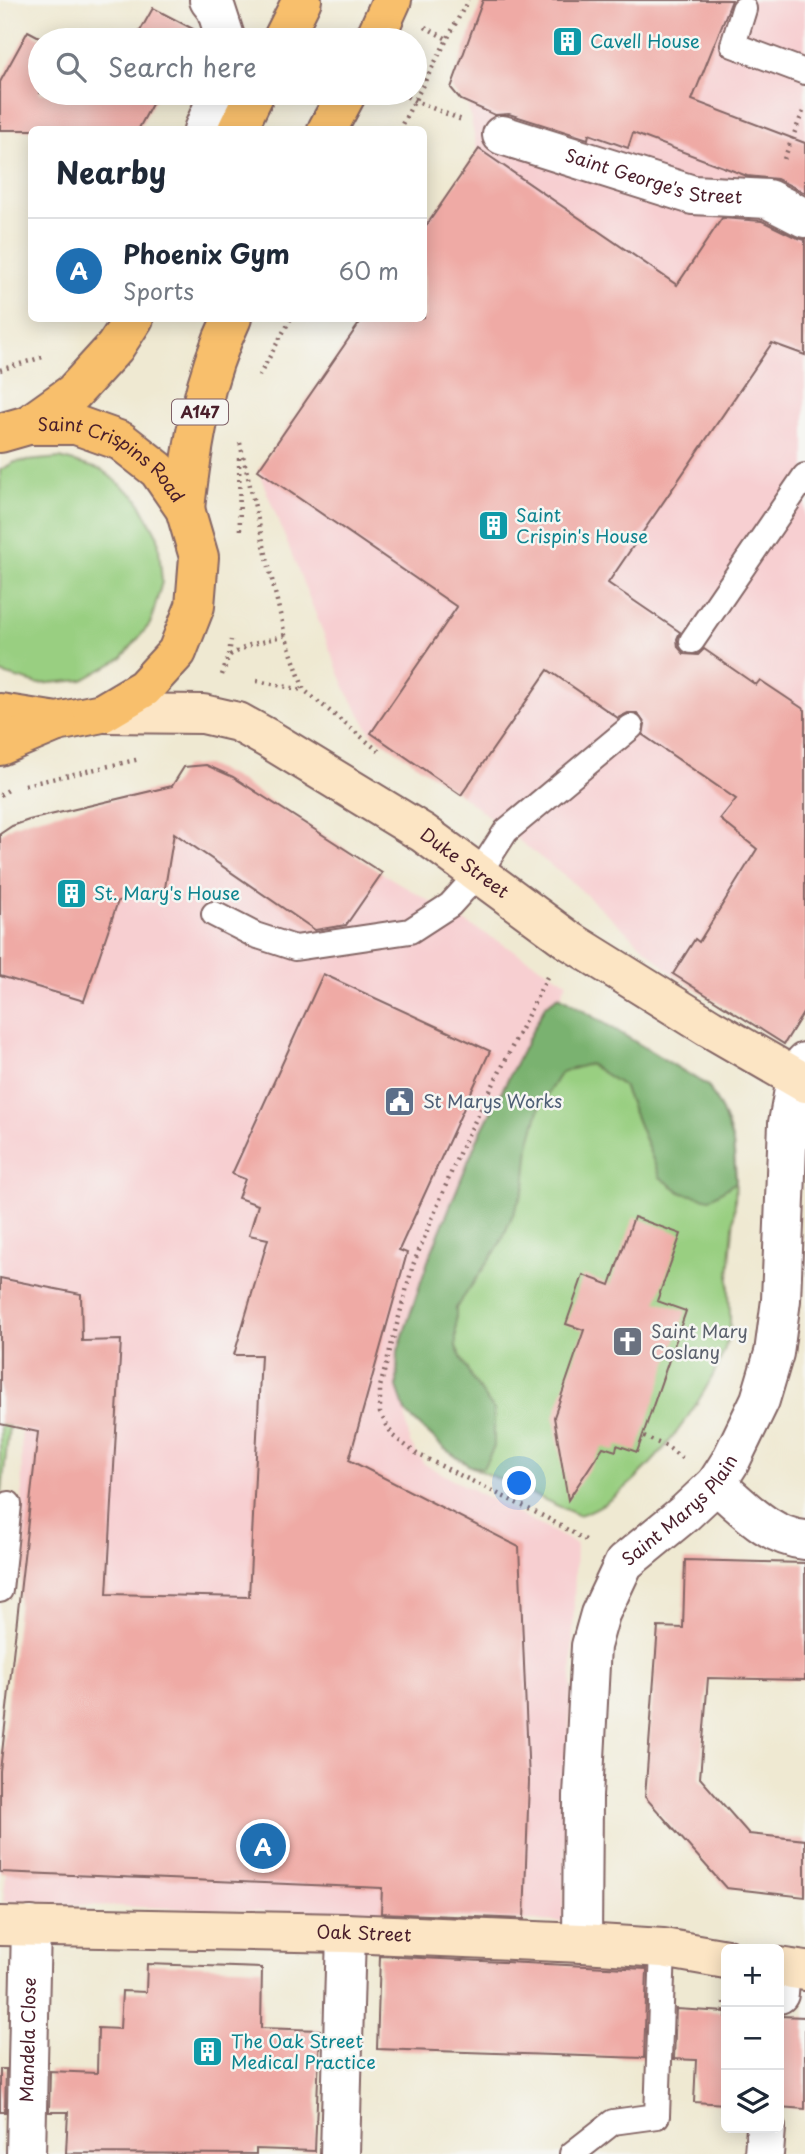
<!DOCTYPE html>
<html lang="en">
<head>
<meta charset="utf-8">
<style>
  body { margin:0; font-family:"Playpen Sans",sans-serif; background:#f2f2f3; color:#1f2937 }
  .controls { position:absolute; right:21px; bottom:21px; display:grid; overflow:hidden; border-radius:10px; box-shadow:0 4px 18px #0003 }
  .controls button { width:63px; height:63px; display:grid; place-items:center; padding:0; border:0; border-bottom:2px solid #e0e1e3; background:#fff; color:#1f2937; font:35px sans-serif }
  .you { position:absolute; left:520px; top:1484px; width:24px; height:24px; margin:-18px; border:5px solid #fff; border-radius:50%; background:#1a73e8; box-shadow:0 0 0 10px #1a73e833 }
  .badge { display:grid; place-items:center; width:46px; height:46px; border-radius:50%; background:#1f6fb2; color:#fff; font-size:23px; font-weight:700 }
  .pin { position:absolute; translate:-50% -50%; border:4px solid #fff; box-shadow:0 2px 7px #0006 }
  .list { margin:0; padding:0; list-style:none }
  h2 { display:flex; justify-content:space-between; align-items:center; height:91px; margin:0; padding:0 28px; font-size:30px }
  h2 small { font-size:23px; font-weight:400; color:#747a83 }
  .list li { display:grid; grid-template-columns:46px 1fr auto; gap:21px; align-items:center; box-sizing:border-box; height:105px; padding:0 28px; border-top:2px solid #e0e1e3 }
  .list b { display:block; font-size:26px; white-space:nowrap }
  .list p { margin:0; font-size:23px; white-space:nowrap; color:#747a83 }
  .list em { font-size:23px; font-style:normal; color:#747a83 }
  .icon { flex:none; width:38px; height:38px; fill:none; stroke:currentColor; stroke-width:2; stroke-linecap:round; stroke-linejoin:round }
  .map { position:relative; flex:none; width:805px; height:2154px; overflow:hidden }
  .search { position:absolute; background:#fff; box-shadow:0 4px 18px #0003; left:28px; top:28px; width:399px; height:77px; display:flex; align-items:center; gap:18px; box-sizing:border-box; padding:0 24px; border-radius:38px; color:#747a83; font-size:26px }
  .panel { position:absolute; background:#fff; box-shadow:0 4px 18px #0003; left:28px; top:126px; width:399px; height:196px; border-radius:10px }
  .map>svg:first-child { display:block }
  .built { fill:#f7cfd1 }
  .green { fill:#99cf81; stroke:#727756; stroke-width:2 }
  .forest { fill:#7ab26f; stroke:#62684d; stroke-width:2 }
  .building { fill:#efaaa5 }
  .lines { fill:none; stroke-linecap:round; stroke-linejoin:round }
  .lane-casing { stroke:#846665; stroke-width:28 }
  .street-casing { stroke:#846665; stroke-width:42 }
  .secondary-casing { stroke:#846665; stroke-width:42 }
  .primary-casing { stroke:#846665; stroke-width:42 }
  .path { stroke:#846665; stroke-width:4.5; stroke-dasharray:2 5; stroke-linecap:butt }
  .lane { stroke:#fff; stroke-width:24 }
  .street { stroke:#fff; stroke-width:38 }
  .secondary { stroke:#fce5c4; stroke-width:38 }
  .primary { stroke:#f8bf6c; stroke-width:38 }
  .labels { text-anchor:middle; stroke-width:5; stroke-linejoin:round; paint-order:stroke }
  .shield { fill:#f6f6f2; stroke:#7e6067; stroke-width:2 }
  .shield-label { font-size:16px; font-weight:bold; fill:#4a1f2b }
  .culture-label { font-size:18px; fill:#0d838f; stroke:#f6f6f2; text-anchor:start }
  .street-label { font-size:18px; fill:#4a1f2b; stroke:#f6f6f2 }
  .service-label { font-size:18px; fill:#4e5e75; stroke:#f6f6f2; text-anchor:start }
  .worship-label { font-size:18px; fill:#5b616d; stroke:#f6f6f2; text-anchor:start }
</style>
</head>
<body>
<div class="map">
<svg width="805" height="2154" viewBox="0 0 805 2154">
  <rect width="100%" height="100%" fill="#f6f6f2"/>
  <filter id="ink" filterUnits="userSpaceOnUse"><feTurbulence type="fractalNoise" baseFrequency=".0143" numOctaves="2"/><feDisplacementMap in="SourceGraphic" scale="14" xChannelSelector="R" yChannelSelector="G"/><feConvolveMatrix kernelMatrix="1 2 1 2 8 2 1 2 1" color-interpolation-filters="sRGB"/></filter>
  <filter id="wash" filterUnits="userSpaceOnUse"><feTurbulence type="fractalNoise" baseFrequency=".00686" numOctaves="4" result="noise"/><feDisplacementMap in="SourceGraphic" scale="28" xChannelSelector="R" yChannelSelector="G"/><feGaussianBlur stdDeviation="1.57" result="paint"/><feColorMatrix in="noise" values="0 0 0 0 0 0 0 0 0 0 0 0 0 0 0 0 0 1.4 0 .05"/><feComposite in="paint" operator="in"/></filter>
  <g filter="url(#wash)">
    <rect width="100%" height="100%" fill="#efe9d2"/>
    <!-- built -->
    <g class="built">
      <polygon points="499,0 805,0 805,1010 784,1044 673,974 573,883 461,795 371,733 346,690 258,470 424,318 424,222 480,165 468,105 461,100 455,90 451,88 481,3 496,8"/>
      <polygon points="206,765 233,777 382,873 567,982 442,1268 405,1413 410,1443 424,1464 576,1544 563,1922 3,1902 25,1684 21,1429 10,1426 0,1510 0,834 12,826 29,820 148,791 158,806 184,767"/>
    </g>
    <!-- green -->
    <g class="green">
      <polygon points="60,458 102,470 137,498 158,537 162,582 150,624 122,658 83,680 38,684 0,673 0,470 15,462"/>
      <path d="M559,996l149,90c10,19 22,38 25,59 7,44 -2,89 -4,133 -1,20 4,45 -2,64 -16,54 -92,159 -149,173l-108,-49 -25,-17 -39,-36 -9,-26 1,-36 30,-90 49,-121 68,-134z"/>
      <polygon points="0,1424 9,1426 0,1510"/>
    </g>
    <!-- forest -->
    <polygon class="forest" points="559,996 708,1086 722,1111 733,1143 736,1182 710,1199 682,1193 660,1177 623,1086 589,1064 561,1072 540,1106 529,1146 525,1187 499,1246 456,1308 456,1347 472,1379 494,1410 494,1447 483,1468 470,1466 445,1449 406,1413 397,1387 398,1351 428,1261 477,1140 545,1006"/>
    <g id="blocks">
      <!-- building -->
      <g class="building">
        <polygon points="483,0 732,0 692,100 805,143 805,193 777,179 747,176 633,133 628,148 589,134 588,139 509,114 495,115 461,100 451,88"/>
        <polygon points="153,8 193,29 186,40 135,40"/>
        <polygon points="28,31 45,40 40,40 40,93 158,93 138,130 0,130 0,82"/>
        <polygon points="479,149 677,285 722,218 762,221 795,237 805,240 805,355 772,343 608,583 680,632 677,639 678,647 684,654 698,655 704,649 756,685 760,680 805,710 805,1010 784,1044 673,974 695,939 699,942 757,849 720,819 736,799 643,735 645,724 637,713 628,713 618,718 548,670 461,795 371,733 457,607 258,470 363,318 424,318 424,229"/>
        <polygon points="206,765 233,777 382,873 346,925 315,930 174,833 165,888 118,901 84,1001 0,976 0,834 12,826 29,820 172,786 184,767"/>
        <polygon points="323,974 490,1051 399,1250 407,1253 349,1460 519,1547 529,1781 524,1919 381,1913 382,1888 0,1872 0,1771 38,1432 0,1424 0,1278 81,1294 82,1341 121,1340 107,1594 249,1597 261,1355 234,1355 268,1239 249,1235 258,1205 238,1198 245,1179 232,1174"/>
        <polygon points="634,1217 681,1234 657,1301 686,1311 637,1452 617,1445 616,1451 603,1447 568,1500 554,1417 584,1330 566,1324 583,1275 610,1285"/>
        <polygon points="685,1560 805,1563 805,1680 708,1678 700,1778 749,1834 805,1840 805,1897 726,1888 645,1797 658,1627 683,1628"/>
        <polygon points="380,1956 647,1969 644,2058 377,2049"/>
        <polygon points="147,1964 262,1968 261,2028 320,2030 315,2151 256,2149 256,2154 66,2153 68,2112 49,2112 50,2071 97,2073 98,2028 120,2029 122,1991 146,1992"/>
        <polygon points="676,2009 726,2012 726,2104 694,2102 696,2060 674,2059"/>
        <polygon points="779,2016 805,2017 805,2109 779,2107"/>
        <polygon points="0,2069 6,2069 5,2112 0,2112"/>
      </g>
    </g>
  </g>
  <g filter="url(#ink)">
    <use href="#blocks" fill-opacity="0" stroke="#846665" stroke-width="2"/>
    <g class="lines">
      <defs>
        <g id="lane">
          <polyline points="744,9 733,45 805,72"/>
          <polyline points="692,641 805,476"/>
          <polyline points="214,914 255,935 295,948 410,931 450,905 479,873 506,831 631,727"/>
          <polyline points="0,1590 9,1504"/>
          <polyline points="572,2154 613,2122 657,2116 663,1948"/>
        </g>
        <g id="street">
          <polyline points="209,0 216,9 226,40"/>
          <polyline points="203,130 219,93"/>
          <path id="s1" d="M502,135l191,60 75,4 37,19"/>
          <path d="M716,1484c26,22 53,53 89,56"/>
          <path id="s2" d="M582,1943l1,-147 8,-150 9,-32 24,-51 61,-50 31,-29 14,-22 30,-62 14,-47 7,-53 7,-177 8,-44 9,-17"/>
          <polyline points="779,1994 781,1968"/>
          <path id="s3" d="M26,2154l5,-228"/>
          <polyline points="340,2154 346,1933"/>
          <polyline points="764,2154 766,2128"/>
        </g>
        <g id="secondary">
          <path id="s4" d="M102,713l101,1 35,8 29,16 156,95 144,106 143,89 95,55"/>
          <path id="s5" d="M0,1926l346,7 236,10 81,5 63,11"/>
          <polyline points="779,1967 805,1971"/>
        </g>
        <g id="primary">
          <polyline points="282,40 302,0"/>
          <polyline points="374,40 392,0"/>
          <polyline points="237,130 255,93"/>
          <polyline points="327,130 347,93"/>
          <polyline points="28,425 73,393 115,347 134,318"/>
          <path id="s6" d="M0,433l28,-8h48l45,16 37,29 27,39 14,48 -4,49 -18,46 -33,36 -42,25 -45,9 -57,-9"/>
          <path d="M185,509c7,-65 18,-131 47,-191"/>
          <polyline points="0,746 57,722"/>
        </g>
      </defs>
      <!-- lane casing -->
      <use href="#lane" class="lane-casing"/>
      <!-- street casing -->
      <use href="#street" class="street-casing"/>
      <!-- secondary casing -->
      <use href="#secondary" class="secondary-casing"/>
      <!-- primary casing -->
      <use href="#primary" class="primary-casing"/>
      <!-- path -->
      <g class="path">
        <polyline points="425,27 447,39"/>
        <polyline points="401,93 415,101 462,120"/>
        <polyline points="399,130 468,0"/>
        <polyline points="784,159 804,109"/>
        <polyline points="0,370 46,356"/>
        <polyline points="259,376 291,318"/>
        <polyline points="240,443 285,635 304,690 381,753"/>
        <polyline points="239,458 240,534"/>
        <polyline points="230,655 250,645 285,635"/>
        <polyline points="222,675 229,655 231,640"/>
        <polyline points="257,681 303,690"/>
        <polyline points="25,785 140,759"/>
        <polyline points="0,795 10,789"/>
        <polyline points="547,977 460,1151 413,1265 380,1387 380,1413 393,1436 417,1454 547,1518 589,1542"/>
        <polyline points="644,1437 666,1446 683,1459"/>
        <polyline points="724,2002 725,2012"/>
      </g>
      <!-- lane -->
      <use href="#lane" class="lane"/>
      <!-- street -->
      <use href="#street" class="street"/>
      <!-- secondary -->
      <use href="#secondary" class="secondary"/>
      <!-- primary -->
      <use href="#primary" class="primary"/>
    </g>
  </g>
  <!-- icons -->
  <defs>
    <symbol id="building-square" viewBox="-11 -11 22 22"><rect x="-9" y="-9" width="18" height="18" rx="4" fill="#0f9aa8" stroke="#f6f6f2"/><path d="M-4-6H4V6H1V3H-1V6H-4ZM-2.5-4.3h1.7v1.8h-1.7ZM.8-4.3h1.7v1.8H.8ZM-2.5-1h1.7V.8h-1.7ZM.8-1h1.7V.8H.8Z" fill="#fff"/></symbol>
    <symbol id="civic-square" viewBox="-11 -11 22 22"><rect x="-9" y="-9" width="18" height="18" rx="4" fill="#5c6f8a" stroke="#f6f6f2"/><path d="M-.6-6.5H3V-4.5H.6V-3L4-1V1h2V6H-6V1h2V-1L-.6-3ZM-1.2 2.5V6h2.4V2.5Z" fill="#fff"/></symbol>
    <symbol id="church-square" viewBox="-11 -11 22 22"><rect x="-9" y="-9" width="18" height="18" rx="4" fill="#6b7280" stroke="#f6f6f2"/><path d="M-1.2-6h2.4v3.5h3.3v2.4h-3.3V6h-2.4V-.1h-3.3v-2.4h3.3Z" fill="#fff"/></symbol>
  </defs>
  <g fill-rule="evenodd">
    <use href="#building-square" x="550" y="24" width="35" height="35"/>
    <use href="#building-square" x="476" y="508" width="35" height="35"/>
    <use href="#building-square" x="54" y="876" width="35" height="35"/>
    <use href="#civic-square" x="382" y="1084" width="35" height="35"/>
    <use href="#church-square" x="610" y="1324" width="35" height="35"/>
    <use href="#building-square" x="190" y="2034" width="35" height="35"/>
  </g>
  <g class="labels">
    <!-- shield labels -->
    <rect class="shield" x="172" y="399.5" width="56" height="25" rx="5"/>
    <g class="shield-label">
      <text x="200" y="418">A147</text>
    </g>
    <!-- culture labels -->
    <g class="culture-label">
      <text x="590" y="48">Cavell House</text>
      <text x="516" y="522">Saint<tspan x="516" dy="21">Crispin's House</tspan></text>
      <text x="94" y="900">St. Mary's House</text>
      <text x="231" y="2048">The Oak Street<tspan x="231" dy="21">Medical Practice</tspan></text>
    </g>
    <!-- street labels -->
    <g class="street-label">
      <text dy="6" stroke="none"><textPath href="#s1" startOffset="158">Saint George's Street</textPath></text>
      <text dy="6" stroke="none"><textPath href="#s6" startOffset="124">Saint Crispins Road</textPath></text>
      <text dy="6" stroke="none"><textPath href="#s4" startOffset="404">Duke Street</textPath></text>
      <text dy="6" stroke="none"><textPath href="#s2" startOffset="464">Saint Marys Plain</textPath></text>
      <text dy="6" stroke="none"><textPath href="#s5" startOffset="364">Oak Street</textPath></text>
      <text dy="6" stroke="none"><textPath href="#s3" startOffset="114">Mandela Close</textPath></text>
    </g>
    <!-- service labels -->
    <g class="service-label">
      <text x="423" y="1108">St Marys Works</text>
    </g>
    <!-- worship labels -->
    <g class="worship-label">
      <text x="651" y="1338">Saint Mary<tspan x="651" dy="21">Coslany</tspan></text>
    </g>
  </g>
</svg>
<div class="controls">
<button>+</button>
<button>−</button>
<button><svg class="icon" aria-label="layers" viewBox="0 0 24 24"><path d="M12 4l9 5-9 5-9-5zM3 14l9 5 9-5"/></svg></button>
</div>
<div class="you"></div>
<div class="pin badge" style="left:263px;top:1846px">A</div>
<div class="search"><svg class="icon" aria-label="search" viewBox="0 0 24 24"><circle cx="10" cy="10" r="6"/><path d="M15 15l6 6"/></svg>Search here</div>
<section class="panel">
<h2>Nearby<small></small></h2>
<ul class="list">
<li><span class="badge">A</span><div><b>Phoenix Gym</b><p>Sports</p></div><em>60 m</em></li>
</ul>
</section>
</div>
</body>
</html>
